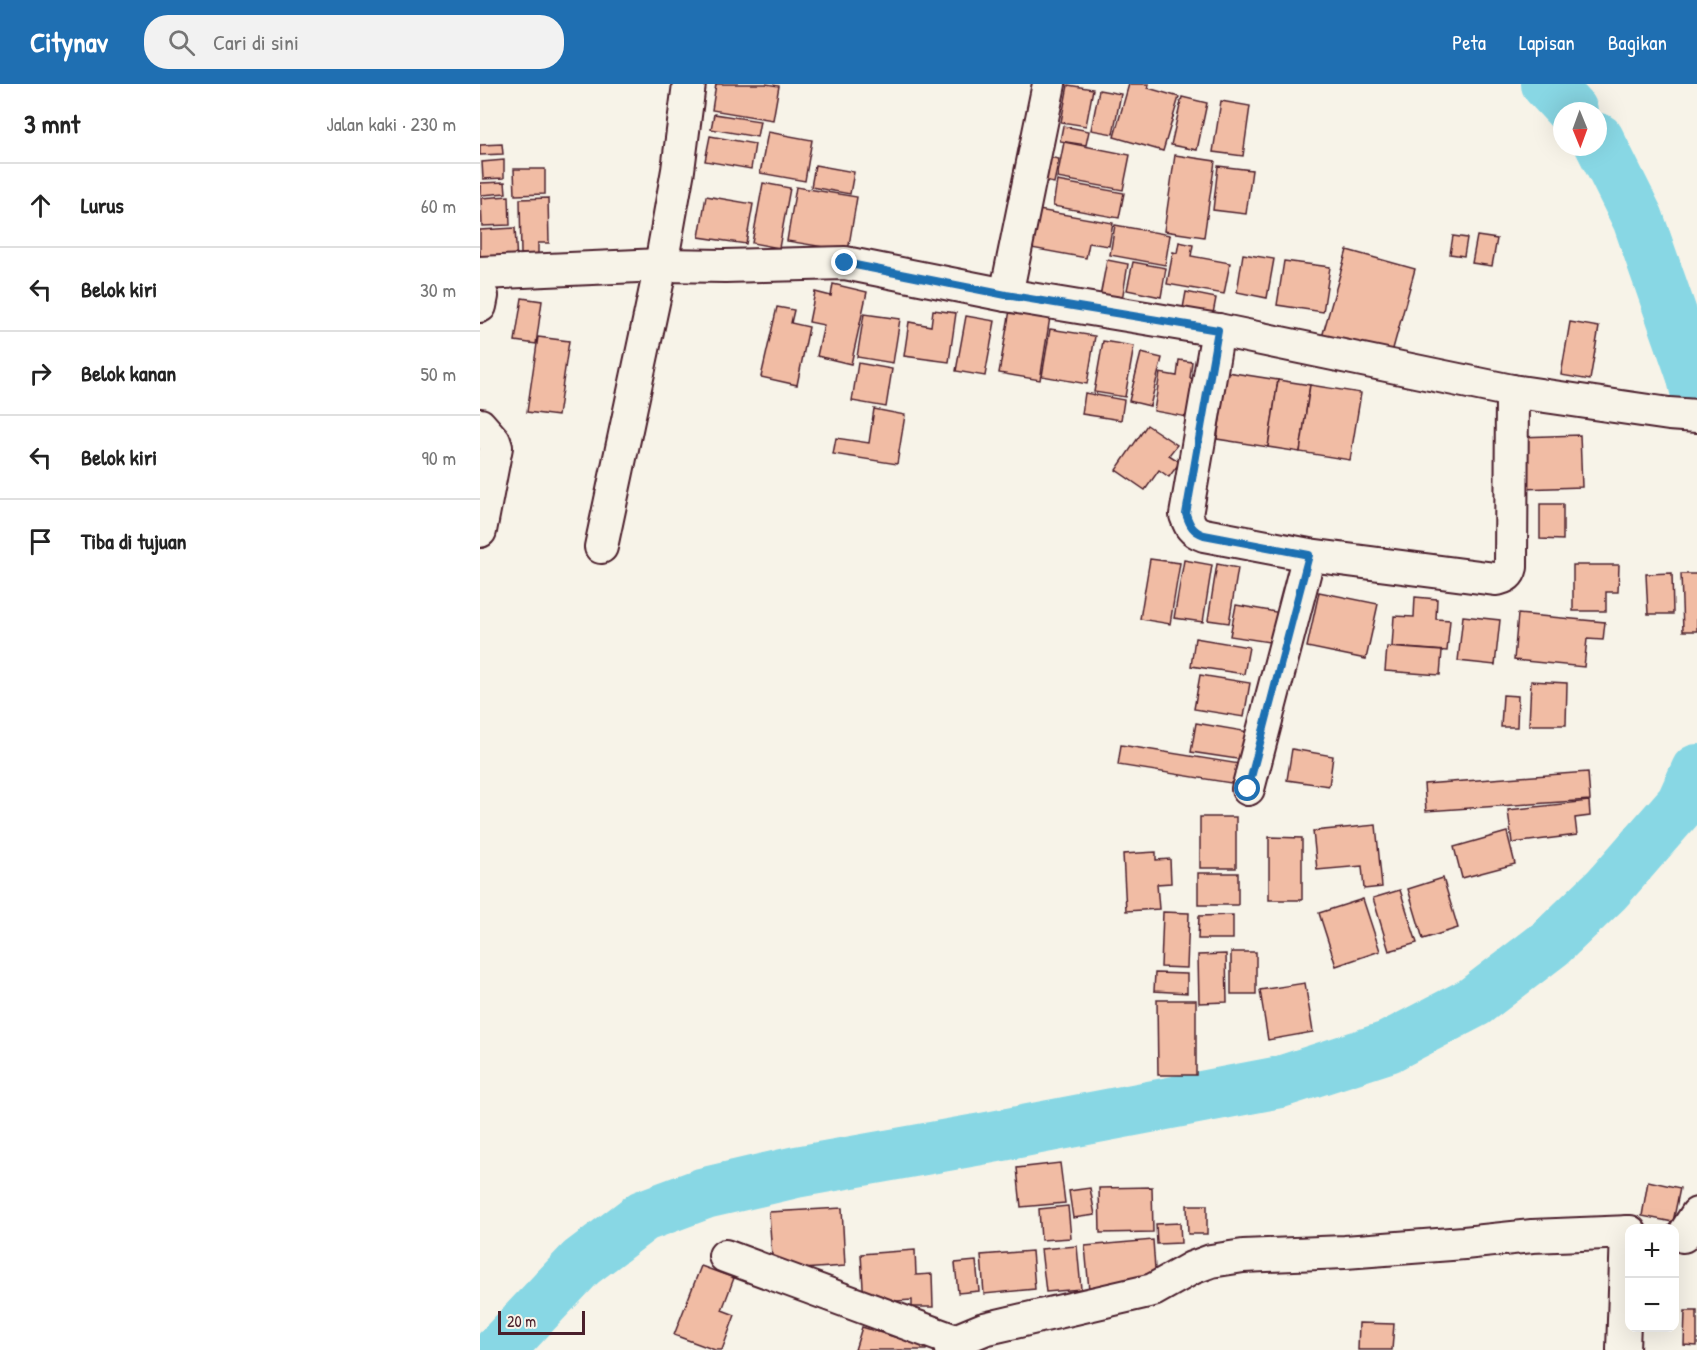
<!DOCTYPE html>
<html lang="id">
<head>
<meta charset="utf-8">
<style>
  body { margin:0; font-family:"Patrick Hand",sans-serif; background:#f2f2f2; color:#222 }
  .controls { position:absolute; right:18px; bottom:18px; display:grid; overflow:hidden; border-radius:12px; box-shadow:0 6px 24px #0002 }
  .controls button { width:54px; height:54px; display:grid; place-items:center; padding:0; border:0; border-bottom:2px solid #e0e0e0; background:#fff; color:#222; font:30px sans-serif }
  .compass { position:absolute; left:1073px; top:18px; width:54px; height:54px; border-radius:50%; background:#fff; box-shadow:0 6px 24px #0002; rotate:179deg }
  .scale { position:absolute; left:18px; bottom:15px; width:87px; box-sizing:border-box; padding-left:6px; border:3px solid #4a1f2b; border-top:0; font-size:16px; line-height:21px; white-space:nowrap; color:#4a1f2b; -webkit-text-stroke:4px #f7f3e8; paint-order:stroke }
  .stop { position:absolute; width:18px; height:18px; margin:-14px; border:4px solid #1f6fb2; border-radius:50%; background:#fff }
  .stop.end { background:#1f6fb2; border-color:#fff; box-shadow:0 2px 6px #0008 }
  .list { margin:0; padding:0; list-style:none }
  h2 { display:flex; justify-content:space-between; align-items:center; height:78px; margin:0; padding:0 24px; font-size:26px }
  h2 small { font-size:20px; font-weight:400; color:#767676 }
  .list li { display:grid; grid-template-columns:39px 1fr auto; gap:18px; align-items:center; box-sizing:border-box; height:84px; padding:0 24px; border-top:2px solid #e0e0e0 }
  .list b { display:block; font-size:22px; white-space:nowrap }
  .list em { font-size:20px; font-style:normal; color:#767676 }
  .icon { flex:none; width:33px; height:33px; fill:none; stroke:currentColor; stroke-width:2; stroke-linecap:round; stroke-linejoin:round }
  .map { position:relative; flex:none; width:1217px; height:1266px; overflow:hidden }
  header { display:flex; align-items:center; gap:36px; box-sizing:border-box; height:84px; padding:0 30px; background:#1f6fb2; color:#fff }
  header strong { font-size:28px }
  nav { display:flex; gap:33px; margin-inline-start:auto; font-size:21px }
  .search { width:420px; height:54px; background:#f2f2f2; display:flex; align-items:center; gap:15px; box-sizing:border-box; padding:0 21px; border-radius:24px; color:#767676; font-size:22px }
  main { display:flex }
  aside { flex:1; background:#fff }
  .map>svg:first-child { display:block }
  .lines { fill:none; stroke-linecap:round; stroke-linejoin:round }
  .river { stroke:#88d7e4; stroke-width:52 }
  .building { fill:#f1bca4; stroke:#4a1f2b; stroke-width:1.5 }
  .street-casing { stroke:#4a1f2b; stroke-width:36 }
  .street { stroke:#f7f3e8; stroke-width:32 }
  .route { stroke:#1f6fb2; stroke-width:8 }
</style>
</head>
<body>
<header>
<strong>Citynav</strong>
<div class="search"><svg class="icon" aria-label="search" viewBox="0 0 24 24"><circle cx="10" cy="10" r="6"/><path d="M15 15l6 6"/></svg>Cari di sini</div>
<nav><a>Peta</a><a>Lapisan</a><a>Bagikan</a></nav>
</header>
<main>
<aside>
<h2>3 mnt<small>Jalan kaki · 230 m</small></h2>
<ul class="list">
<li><svg class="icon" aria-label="ahead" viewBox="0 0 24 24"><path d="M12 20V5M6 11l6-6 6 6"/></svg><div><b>Lurus</b></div><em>60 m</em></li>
<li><svg class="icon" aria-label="left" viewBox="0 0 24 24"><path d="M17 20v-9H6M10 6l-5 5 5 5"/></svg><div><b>Belok kiri</b></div><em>30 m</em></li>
<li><svg class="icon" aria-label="right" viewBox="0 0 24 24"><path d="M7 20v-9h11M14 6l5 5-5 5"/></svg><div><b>Belok kanan</b></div><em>50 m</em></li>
<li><svg class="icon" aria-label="left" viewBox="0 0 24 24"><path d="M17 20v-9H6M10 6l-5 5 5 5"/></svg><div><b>Belok kiri</b></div><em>90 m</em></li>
<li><svg class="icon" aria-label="arrive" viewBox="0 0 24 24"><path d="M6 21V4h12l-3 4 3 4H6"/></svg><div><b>Tiba di tujuan</b></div></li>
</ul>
</aside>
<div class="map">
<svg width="1217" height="1266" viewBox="0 0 1217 1266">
  <rect width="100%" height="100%" fill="#f7f3e8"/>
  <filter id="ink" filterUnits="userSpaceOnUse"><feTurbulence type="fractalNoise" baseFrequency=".0167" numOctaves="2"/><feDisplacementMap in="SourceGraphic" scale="12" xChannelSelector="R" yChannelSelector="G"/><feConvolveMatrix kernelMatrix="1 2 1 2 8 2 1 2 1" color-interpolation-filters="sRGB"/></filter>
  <g filter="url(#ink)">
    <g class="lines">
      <!-- river -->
      <g class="river">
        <polyline points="1067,0 1092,27"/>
        <polyline points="1118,55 1158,135 1212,290 1217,311"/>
        <polyline points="19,1266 101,1179 163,1132 225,1109 316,1088 507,1054 800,998 908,963 994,918 1071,859 1127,805 1202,719 1217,686"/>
      </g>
    </g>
    <!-- building -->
    <g class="building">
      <polygon points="236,0 286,0 299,2 293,36 232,26"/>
      <polygon points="649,0 669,0 668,4 699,13 683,67 634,53"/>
      <polygon points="588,1 613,5 606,42 581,38"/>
      <polygon points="619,6 641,10 633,50 611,46"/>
      <polygon points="702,13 727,19 717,66 691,61"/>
      <polygon points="741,17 770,22 763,72 733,68"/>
      <polygon points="234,30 280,37 277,53 231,45"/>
      <polygon points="583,42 609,47 606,61 580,57"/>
      <polygon points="288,48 332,56 325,97 280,89"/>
      <polygon points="230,52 275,60 271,85 225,77"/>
      <polygon points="584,58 650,71 643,106 577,94"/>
      <polygon points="22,60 23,70 0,71 0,61"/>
      <polygon points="695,71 735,77 724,153 684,147"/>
      <polygon points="563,72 579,75 574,99 558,96"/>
      <polygon points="24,76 24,94 3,95 2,78"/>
      <polygon points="335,81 374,88 370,110 331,103"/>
      <polygon points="738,82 772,86 766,130 733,126"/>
      <polygon points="34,85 65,85 65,110 35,111"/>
      <polygon points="577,97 644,109 639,134 573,122"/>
      <polygon points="25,98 26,109 1,111 0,99"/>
      <polygon points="283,99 310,104 299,164 272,159"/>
      <polygon points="316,103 377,113 368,167 307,157"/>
      <polygon points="29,112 30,141 2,142 1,114"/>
      <polygon points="226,112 273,120 266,160 219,153"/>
      <polygon points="68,114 69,159 58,159 58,170 41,170 40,115"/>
      <polygon points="553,125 633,139 629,162 609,159 606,174 546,163"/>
      <polygon points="635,141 690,151 685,181 630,171"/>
      <polygon points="35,144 37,178 0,180 0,146"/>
      <polygon points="973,152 987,154 984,172 970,170"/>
      <polygon points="997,152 1017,155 1012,182 992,179"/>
      <polygon points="699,158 713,161 711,172 750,179 744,210 687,200 693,168 697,169"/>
      <polygon points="867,166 935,185 911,272 842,253"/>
      <polygon points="763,170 794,175 787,214 757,208"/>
      <polygon points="627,176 648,180 641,222 619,218"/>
      <polygon points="804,177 850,183 843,228 797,221"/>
      <polygon points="653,178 686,184 681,213 647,206"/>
      <polygon points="353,200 387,208 371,280 337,272 344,241 329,238 335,208 351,212"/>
      <polygon points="706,208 736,214 731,240 701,235"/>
      <polygon points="42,214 62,217 56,260 35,257"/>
      <polygon points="297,223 314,226 311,239 329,243 317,301 281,293"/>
      <polygon points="453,226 476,229 469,278 424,272 429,238 451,242"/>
      <polygon points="530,226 570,233 560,296 519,289"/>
      <polygon points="384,230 420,235 413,279 377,273"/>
      <polygon points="486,232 515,237 505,292 476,287"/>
      <polygon points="1090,238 1119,243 1110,296 1081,291"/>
      <polygon points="570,245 615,252 607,300 562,292"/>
      <polygon points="58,253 89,257 78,332 47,328"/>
      <polygon points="623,257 654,262 645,313 614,308"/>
      <polygon points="661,269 682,274 670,322 649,317"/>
      <polygon points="699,276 712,278 710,294 714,295 707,333 674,327 680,289 697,292"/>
      <polygon points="378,279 412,285 406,323 372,317"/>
      <polygon points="747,288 798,296 788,363 737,355"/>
      <polygon points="798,296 830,301 820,368 788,363"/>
      <polygon points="830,301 881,309 870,376 820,368"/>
      <polygon points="605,309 644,316 641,336 602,330"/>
      <polygon points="394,325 425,331 417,380 353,370 356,354 389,359"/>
      <polygon points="667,341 697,361 689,371 700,378 689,393 679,386 665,406 636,386"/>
      <polygon points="1100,351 1102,403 1041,405 1039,353"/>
      <polygon points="1060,420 1083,420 1083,456 1060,455"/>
      <polygon points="670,475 700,479 690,540 660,535"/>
      <polygon points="704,476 732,481 723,538 694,534"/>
      <polygon points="737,480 758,484 749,539 728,536"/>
      <polygon points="1093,481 1139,481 1138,508 1126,508 1126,527 1093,527"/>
      <polygon points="1192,489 1193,530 1168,530 1166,490"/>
      <polygon points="1201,490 1217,490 1217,547 1203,547"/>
      <polygon points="839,508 898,520 886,575 827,563"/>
      <polygon points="935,513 957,515 956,535 970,536 967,567 912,563 914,532 934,533"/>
      <polygon points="756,521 807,530 802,560 750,552"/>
      <polygon points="1038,530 1125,538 1123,556 1107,555 1104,583 1034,576"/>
      <polygon points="983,532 1020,536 1015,581 978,577"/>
      <polygon points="715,554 769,563 764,590 711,582"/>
      <polygon points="907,563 962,567 960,591 905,587"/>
      <polygon points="720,591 770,599 764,633 714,625"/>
      <polygon points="1051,597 1087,599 1086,641 1049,641"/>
      <polygon points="1023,611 1038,612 1037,643 1021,643"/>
      <polygon points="716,639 775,649 770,677 711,668"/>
      <polygon points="641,661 760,680 757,700 638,681"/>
      <polygon points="812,665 853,672 849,702 807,696"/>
      <polygon points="1108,688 1110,716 946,727 944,700"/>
      <polygon points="1109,717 1110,732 1095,734 1097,751 1032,759 1028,726"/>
      <rect x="720" y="733" width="36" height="51"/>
      <polygon points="896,741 902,803 884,805 882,782 837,786 833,747"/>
      <polygon points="1027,748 1035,780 982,794 974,763"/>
      <polygon points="789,753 822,754 822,816 789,816"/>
      <polygon points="676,768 676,776 690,775 691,799 677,800 679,825 646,827 643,770"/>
      <rect x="718" y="789" width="40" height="32"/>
      <polygon points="963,794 978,844 943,855 928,805"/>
      <polygon points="920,806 937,859 909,867 893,814"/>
      <polygon points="883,815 900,867 856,882 839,829"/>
      <polygon points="683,828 709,829 707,884 681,883"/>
      <polygon points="753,831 753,855 718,855 719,832"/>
      <rect x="751" y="868" width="25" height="42"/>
      <polygon points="746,870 747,918 719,919 718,871"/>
      <polygon points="675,889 707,890 707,909 674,907"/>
      <polygon points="825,899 833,948 788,956 780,906"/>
      <polygon points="677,916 716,916 716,991 678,991"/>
      <polygon points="580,1079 585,1119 541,1123 537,1084"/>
      <polygon points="1168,1097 1200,1104 1193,1138 1162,1132"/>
      <polygon points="672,1103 673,1148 620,1149 619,1104"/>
      <polygon points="610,1104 615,1131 593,1134 589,1107"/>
      <polygon points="707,1121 727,1121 727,1150 708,1150"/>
      <polygon points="588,1122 591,1154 561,1156 559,1125"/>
      <polygon points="362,1124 365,1182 293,1187 289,1128"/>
      <polygon points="700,1139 701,1159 677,1160 676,1140"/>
      <polygon points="673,1156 676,1200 609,1206 605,1162"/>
      <polygon points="597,1162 601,1205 566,1208 561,1165"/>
      <polygon points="435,1166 436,1191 452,1190 453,1223 432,1223 432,1216 384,1219 381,1170"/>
      <polygon points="552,1167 555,1205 504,1210 501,1171"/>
      <polygon points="496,1177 499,1207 478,1209 475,1179"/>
      <polygon points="221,1182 254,1194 242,1226 255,1231 242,1266 235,1266 194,1251"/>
      <polygon points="1205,1227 1217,1227 1217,1262 1204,1261"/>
      <polygon points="879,1239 914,1240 912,1266 878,1266"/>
      <polygon points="382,1243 447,1263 446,1266 375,1266"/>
    </g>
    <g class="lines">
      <defs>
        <g id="street">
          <polyline points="0,189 181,181 245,182 365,179 526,211 738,246 1032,307 1189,330 1217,332"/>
          <polyline points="526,211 569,0"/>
          <polyline points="0,222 2,212"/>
          <path d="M738,246l-32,185c4,11 6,16 18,20l105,20 186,24c9,-1 14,-3 16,-12l1,-176"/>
          <polyline points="0,341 14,357 16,363 0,447"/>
          <polyline points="121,463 181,181 198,86 209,0"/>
          <polyline points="768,705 829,471"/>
          <polyline points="1203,1152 1217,1130"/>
          <polyline points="245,1172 475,1257"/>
          <polyline points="471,1266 475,1257 504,1245 673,1206 712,1184 731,1177 763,1172 865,1168 984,1159 1052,1152 1150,1148"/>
          <polyline points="1143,1266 1147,1148"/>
        </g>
      </defs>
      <!-- street casing -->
      <use href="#street" class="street-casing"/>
      <!-- street -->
      <use href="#street" class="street"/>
    </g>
  </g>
  <g class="lines" filter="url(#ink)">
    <!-- route -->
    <path class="route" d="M365,179l161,32 212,35 -32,184c4,12 7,17 18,21l105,20 -61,234"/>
  </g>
</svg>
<div class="controls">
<button>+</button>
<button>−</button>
</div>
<svg class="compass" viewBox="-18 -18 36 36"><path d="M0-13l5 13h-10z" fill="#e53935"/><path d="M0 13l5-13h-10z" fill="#767676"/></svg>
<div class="scale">20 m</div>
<div class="stop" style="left:768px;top:705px"></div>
<div class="stop end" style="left:365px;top:179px"></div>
</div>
</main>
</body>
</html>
